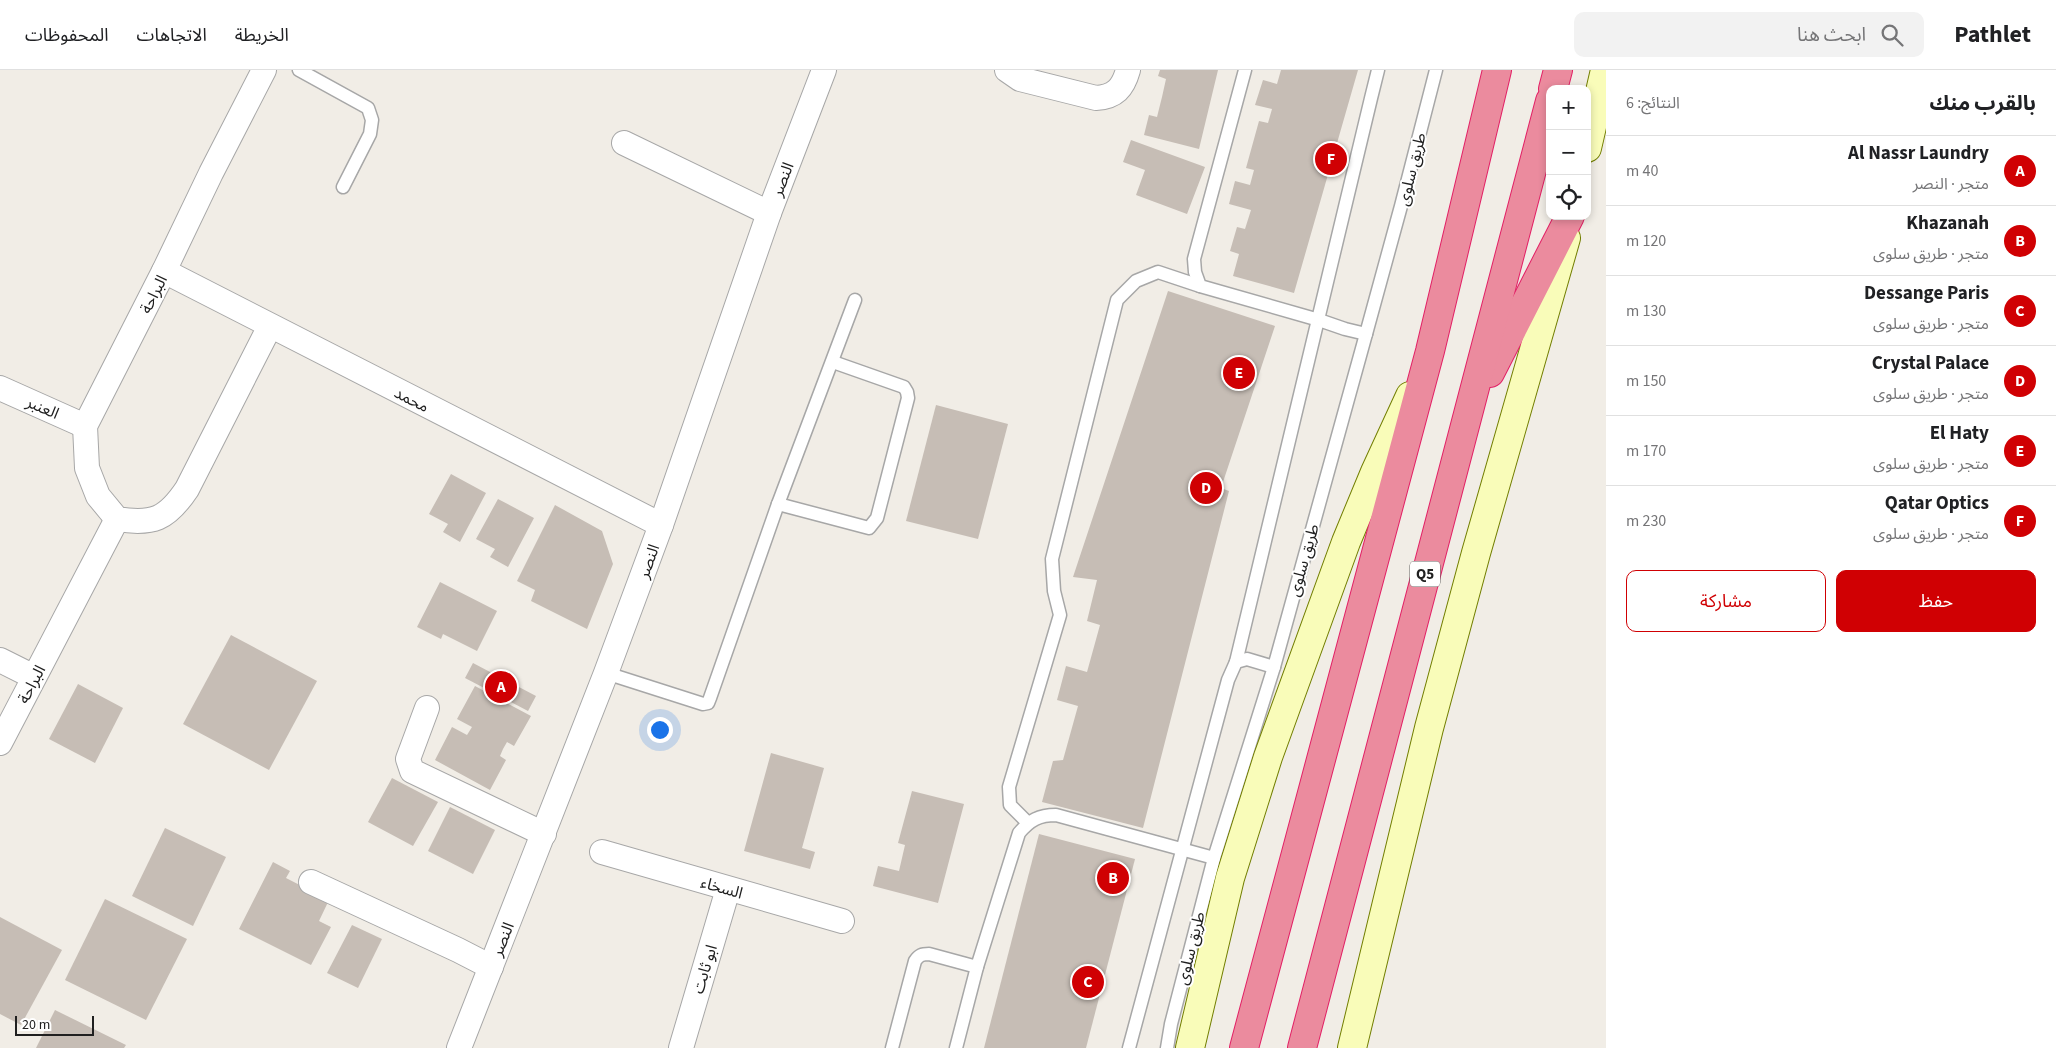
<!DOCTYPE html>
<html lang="ar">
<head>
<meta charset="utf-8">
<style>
  body { margin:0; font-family:"Source Sans 3","Noto Sans Arabic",sans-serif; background:#f2f2f2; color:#202124; direction:rtl }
  .controls { position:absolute; right:15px; top:15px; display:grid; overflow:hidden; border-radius:10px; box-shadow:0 2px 8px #0003 }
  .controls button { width:45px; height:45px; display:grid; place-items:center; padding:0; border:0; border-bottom:1px solid #e0e0e0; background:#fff; color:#202124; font:25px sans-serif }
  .scale { position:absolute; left:15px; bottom:12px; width:79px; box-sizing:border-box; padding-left:5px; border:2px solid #202020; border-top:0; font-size:14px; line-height:18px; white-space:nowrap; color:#202020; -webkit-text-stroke:4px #fff; paint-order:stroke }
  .you { position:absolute; left:659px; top:659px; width:18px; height:18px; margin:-12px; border:4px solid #fff; border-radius:50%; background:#1a73e8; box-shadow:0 0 0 8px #1a73e833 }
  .badge { display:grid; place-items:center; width:32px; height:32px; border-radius:50%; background:#d00003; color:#fff; font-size:16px; font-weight:700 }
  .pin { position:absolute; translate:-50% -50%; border:2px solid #fff; box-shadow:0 1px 5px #0006 }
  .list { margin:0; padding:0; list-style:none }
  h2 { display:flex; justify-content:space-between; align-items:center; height:65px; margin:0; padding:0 20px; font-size:21px }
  h2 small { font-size:16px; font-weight:400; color:#757577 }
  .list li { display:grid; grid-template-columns:32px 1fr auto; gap:15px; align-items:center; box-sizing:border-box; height:70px; padding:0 20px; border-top:1px solid #e0e0e0 }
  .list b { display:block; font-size:19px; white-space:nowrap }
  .list p { margin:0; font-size:16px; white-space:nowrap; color:#757577 }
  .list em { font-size:16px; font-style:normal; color:#757577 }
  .actions { display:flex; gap:10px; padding:15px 20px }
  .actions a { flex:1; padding:11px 0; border:1px solid #d00003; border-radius:10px; text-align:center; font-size:18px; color:#d00003 }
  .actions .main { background:#d00003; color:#fff }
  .icon { flex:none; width:28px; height:28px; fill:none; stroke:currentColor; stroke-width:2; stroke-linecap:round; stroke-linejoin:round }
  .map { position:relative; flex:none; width:1606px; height:978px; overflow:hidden; direction:ltr }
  header { display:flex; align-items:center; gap:30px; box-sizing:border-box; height:70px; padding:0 25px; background:#fff; border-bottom:1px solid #e0e0e0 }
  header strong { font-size:24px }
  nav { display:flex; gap:28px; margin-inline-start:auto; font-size:18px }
  .search { width:350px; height:45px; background:#f2f2f2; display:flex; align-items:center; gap:12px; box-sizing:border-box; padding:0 18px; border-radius:10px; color:#757577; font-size:19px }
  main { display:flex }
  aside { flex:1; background:#fff }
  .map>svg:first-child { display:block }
  .building { fill:#c6bdb5 }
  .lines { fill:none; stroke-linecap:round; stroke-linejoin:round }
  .service-casing { stroke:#a7a7a7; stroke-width:15 }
  .minor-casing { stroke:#a7a7a7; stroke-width:26 }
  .secondary-casing { stroke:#727e01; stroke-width:30 }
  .motorway-casing { stroke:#e22065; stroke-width:30 }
  .service { stroke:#fff; stroke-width:12 }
  .minor { stroke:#fff; stroke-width:24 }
  .secondary { stroke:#f9fcb9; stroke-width:28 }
  .motorway { stroke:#eb8b9e; stroke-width:28 }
  .labels { text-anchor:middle; stroke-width:4; stroke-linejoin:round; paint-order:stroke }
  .shield { fill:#fff; stroke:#636363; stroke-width:1 }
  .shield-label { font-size:15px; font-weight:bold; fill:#202020 }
  .street-label { font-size:16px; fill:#202020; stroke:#fff }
</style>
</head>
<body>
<header>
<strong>Pathlet</strong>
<div class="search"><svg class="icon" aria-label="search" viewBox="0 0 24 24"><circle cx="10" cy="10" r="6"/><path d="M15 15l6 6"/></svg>ابحث هنا</div>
<nav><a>الخريطة</a><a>الاتجاهات</a><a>المحفوظات</a></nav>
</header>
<main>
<aside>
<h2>بالقرب منك<small>النتائج: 6</small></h2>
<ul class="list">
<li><span class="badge">A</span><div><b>Al Nassr Laundry</b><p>متجر · النصر</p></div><em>40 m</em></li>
<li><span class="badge">B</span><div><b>Khazanah</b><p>متجر · طريق سلوى</p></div><em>120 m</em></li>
<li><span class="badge">C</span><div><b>Dessange Paris</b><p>متجر · طريق سلوى</p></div><em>130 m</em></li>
<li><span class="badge">D</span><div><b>Crystal Palace</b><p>متجر · طريق سلوى</p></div><em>150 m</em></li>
<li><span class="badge">E</span><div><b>El Haty</b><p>متجر · طريق سلوى</p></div><em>170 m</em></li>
<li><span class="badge">F</span><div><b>Qatar Optics</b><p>متجر · طريق سلوى</p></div><em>230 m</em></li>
</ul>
<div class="actions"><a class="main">حفظ</a><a>مشاركة</a></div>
</aside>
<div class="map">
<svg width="1606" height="978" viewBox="0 0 1606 978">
  <rect width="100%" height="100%" fill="#f1ede6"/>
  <!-- building -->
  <g class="building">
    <polygon points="1160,0 1218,0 1199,79 1144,65 1149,45 1157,47 1162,27 1166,9 1158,6"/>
    <polygon points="1281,0 1358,0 1294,223 1233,206 1239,184 1230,181 1237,157 1245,159 1251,140 1229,134 1235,111 1250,115 1254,100 1246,98 1259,51 1268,53 1272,39 1255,35 1263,10 1277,14"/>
    <polygon points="1131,70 1205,97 1187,144 1136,125 1145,100 1123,92"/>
    <polygon points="1168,221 1275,256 1221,418 1229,421 1143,758 1042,732 1053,691 1063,690 1078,636 1057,630 1066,596 1087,602 1100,555 1087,551 1097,510 1073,507"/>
    <polygon points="936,335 1008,354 978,469 906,451"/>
    <polygon points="451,404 486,423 460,472 443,462 448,454 429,444"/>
    <polygon points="498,429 534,448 508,497 490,487 495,479 476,469"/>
    <polygon points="555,435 602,461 613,494 587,559 531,531 535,520 517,511"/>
    <polygon points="440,512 497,541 477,581 443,564 441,569 417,557"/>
    <polygon points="231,565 317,611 269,700 183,654"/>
    <polygon points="473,593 536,626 528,641 465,608"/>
    <polygon points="78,614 123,638 95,693 49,669"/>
    <polygon points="475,616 531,646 514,676 507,672 503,679 500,686 506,690 490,720 435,690 452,657 467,665 472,657 457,649"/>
    <polygon points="771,683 824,698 802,778 815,782 810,799 744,781"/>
    <polygon points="392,708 438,732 413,776 368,752"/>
    <polygon points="912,721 964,734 938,833 873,816 878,796 899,801 905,775 898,773"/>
    <polygon points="450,737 495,760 473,804 428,781"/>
    <polygon points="165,758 226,787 193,856 132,826"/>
    <polygon points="1039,764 1135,789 1086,978 984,978"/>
    <polygon points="273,792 290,801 286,808 329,830 319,851 331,857 311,895 239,859"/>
    <polygon points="105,829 187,869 146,950 65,910"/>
    <polygon points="0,847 62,880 21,955 0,944"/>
    <polygon points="352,855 382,869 358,918 327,903"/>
    <polygon points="55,940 126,975 124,978 36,978"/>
  </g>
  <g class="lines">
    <defs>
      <g id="service">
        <polyline points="299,0 368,38 372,50 370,64 343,117"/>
        <polyline points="1245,0 1194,189 1195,202 1200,216 1319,250 1345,259 1366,264"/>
        <polyline points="778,434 869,458 877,448 908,328 907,322 904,317 833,292"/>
        <path d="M1236,592c48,-197 93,-395 142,-592"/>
        <polyline points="606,603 703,634 708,633 710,628 778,434 855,230"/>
        <polyline points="1028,753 1010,735 1009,717 1060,545 1054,521 1052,489 1117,230 1136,211 1158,202 1200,216"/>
        <path d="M892,978l23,-87c4,-6 7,-7 14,-7l48,13"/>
        <path d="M956,978l21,-81 42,-134c11,-13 20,-18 37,-18l158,43"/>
        <polyline points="1129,978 1228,610 1236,592 1247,589 1274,597"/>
        <polyline points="1167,978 1171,954 1214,788 1274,597 1366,264 1401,136 1436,0"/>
      </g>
      <g id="minor">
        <path d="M264,0l-53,103 -47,98 -79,155 2,42 11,28 19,23c36,6 50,0 70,-30l83,-163"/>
        <path d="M1007,0l13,9 76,19c19,-1 27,-10 32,-28"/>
        <polyline points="624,73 769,143"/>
        <polyline points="164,201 661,455"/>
        <polyline points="0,318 85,356"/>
        <polyline points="0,590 34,607"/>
        <polyline points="427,638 408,689 412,701 544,764"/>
        <polyline points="0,673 117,449"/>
        <polyline points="602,782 842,851"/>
        <polyline points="311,812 458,880 491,897"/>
        <polyline points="459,978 606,603 661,455 769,143 824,0"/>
        <polyline points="681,978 728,819"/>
      </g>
      <g id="secondary">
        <polyline points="1587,78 1605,0"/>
        <polyline points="1190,978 1230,808 1268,687 1346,472 1375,402 1410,326"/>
        <polyline points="1352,978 1429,658 1476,483 1566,168"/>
      </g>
      <g id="motorway">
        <polyline points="1553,19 1558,0"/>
        <polyline points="1490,303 1570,146"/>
        <polyline points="1244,978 1430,281 1497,0"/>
        <polyline points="1302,978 1550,31"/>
      </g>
    </defs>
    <!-- service casing -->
    <use href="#service" class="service-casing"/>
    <!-- minor casing -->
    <use href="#minor" class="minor-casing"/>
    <!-- secondary casing -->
    <use href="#secondary" class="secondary-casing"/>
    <!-- motorway casing -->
    <use href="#motorway" class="motorway-casing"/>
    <!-- service -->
    <use href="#service" class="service"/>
    <!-- minor -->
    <use href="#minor" class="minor"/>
    <!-- secondary -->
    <use href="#secondary" class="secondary"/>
    <!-- motorway -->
    <use href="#motorway" class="motorway"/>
  </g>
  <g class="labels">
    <!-- shield labels -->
    <rect class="shield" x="1410" y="491.5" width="30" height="25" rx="4"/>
    <g class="shield-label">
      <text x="1425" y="509">Q5</text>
    </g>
    <!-- street labels -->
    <g class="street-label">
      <text transform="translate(1411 99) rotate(-76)" y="6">طريق سلوى</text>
      <text transform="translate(782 109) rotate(-69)" y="6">النصر</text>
      <text transform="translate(153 224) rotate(-63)" y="6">البراحة</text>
      <text transform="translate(412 329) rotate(27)" y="6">محمد</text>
      <text transform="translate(43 337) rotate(24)" y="6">العنبر</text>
      <text transform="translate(1303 490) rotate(-74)" y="6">طريق سلوى</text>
      <text transform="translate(648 491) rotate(-70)" y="6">النصر</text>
      <text transform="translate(31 614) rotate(-62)" y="6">البراحة</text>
      <text transform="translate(722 817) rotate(16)" y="6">السخاء</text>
      <text transform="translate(502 869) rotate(-68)" y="6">النصر</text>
      <text transform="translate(1190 878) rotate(-76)" y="6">طريق سلوى</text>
      <text transform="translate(704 899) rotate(-73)" y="6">ابو ثابت</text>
    </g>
  </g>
</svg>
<div class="controls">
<button>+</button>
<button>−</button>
<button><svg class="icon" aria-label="locate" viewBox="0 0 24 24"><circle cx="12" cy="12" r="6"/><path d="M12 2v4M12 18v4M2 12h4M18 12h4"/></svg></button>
</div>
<div class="scale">20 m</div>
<div class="you"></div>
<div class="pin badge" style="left:501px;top:617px">A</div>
<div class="pin badge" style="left:1113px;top:808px">B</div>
<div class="pin badge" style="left:1088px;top:912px">C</div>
<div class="pin badge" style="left:1206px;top:418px">D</div>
<div class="pin badge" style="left:1239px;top:303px">E</div>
<div class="pin badge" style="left:1331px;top:89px">F</div>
</div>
</main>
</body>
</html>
